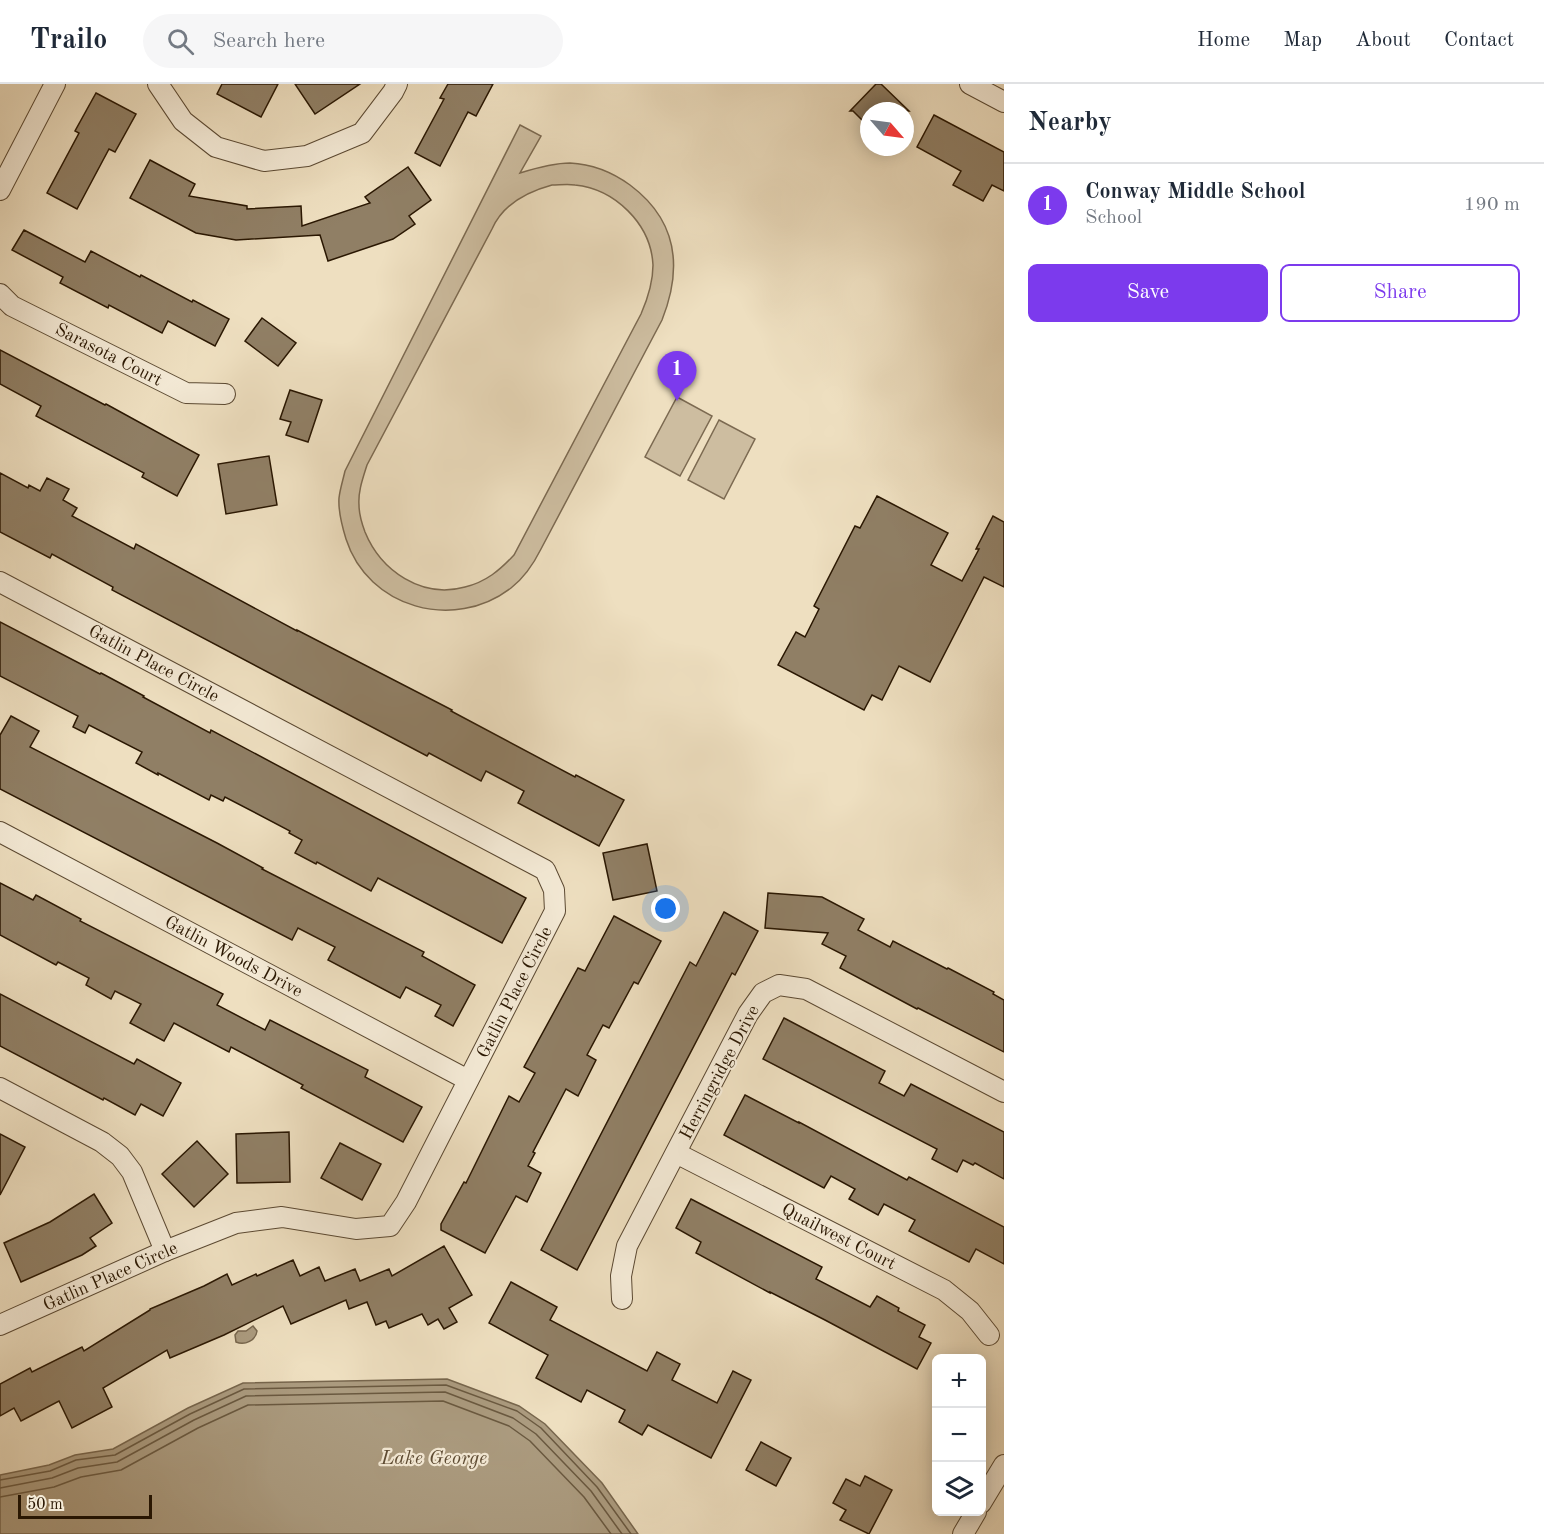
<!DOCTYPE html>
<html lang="en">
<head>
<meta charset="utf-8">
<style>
  body { margin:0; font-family:"Old Standard TT",serif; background:#f6f6f7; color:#1f2937 }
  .controls { position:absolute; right:18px; bottom:18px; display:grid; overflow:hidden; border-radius:9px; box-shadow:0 3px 15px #0003 }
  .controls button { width:54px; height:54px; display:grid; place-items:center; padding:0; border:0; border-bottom:2px solid #e0e1e3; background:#fff; color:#1f2937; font:30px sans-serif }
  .compass { position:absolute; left:860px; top:18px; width:54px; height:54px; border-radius:50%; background:#fff; box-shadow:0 3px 15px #0003; rotate:118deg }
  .scale { position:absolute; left:18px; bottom:15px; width:134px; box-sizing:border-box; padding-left:6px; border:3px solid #2a1702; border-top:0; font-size:16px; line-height:21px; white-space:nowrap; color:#2a1702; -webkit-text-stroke:4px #f4ead6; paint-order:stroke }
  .you { position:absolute; left:666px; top:825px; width:21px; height:21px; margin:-15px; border:4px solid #fff; border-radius:50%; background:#1a73e8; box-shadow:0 0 0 9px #1a73e833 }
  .badge { display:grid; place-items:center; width:39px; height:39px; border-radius:50%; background:#7c3aed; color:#fff; font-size:20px; font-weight:700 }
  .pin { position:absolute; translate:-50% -50px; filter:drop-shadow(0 2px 3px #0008) }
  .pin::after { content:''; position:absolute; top:32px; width:21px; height:18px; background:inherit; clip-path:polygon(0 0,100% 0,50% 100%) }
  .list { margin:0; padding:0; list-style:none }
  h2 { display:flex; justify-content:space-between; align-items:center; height:78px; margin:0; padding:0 24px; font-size:26px }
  h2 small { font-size:20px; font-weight:400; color:#747a83 }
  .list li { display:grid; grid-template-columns:39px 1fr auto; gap:18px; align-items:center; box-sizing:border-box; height:84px; padding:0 24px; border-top:2px solid #e0e1e3 }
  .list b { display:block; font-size:22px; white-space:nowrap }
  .list p { margin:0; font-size:20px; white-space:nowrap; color:#747a83 }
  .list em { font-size:20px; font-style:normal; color:#747a83 }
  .actions { display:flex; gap:12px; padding:18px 24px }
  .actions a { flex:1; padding:14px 0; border:2px solid #7c3aed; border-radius:9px; text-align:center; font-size:21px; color:#7c3aed }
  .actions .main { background:#7c3aed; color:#fff }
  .icon { flex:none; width:33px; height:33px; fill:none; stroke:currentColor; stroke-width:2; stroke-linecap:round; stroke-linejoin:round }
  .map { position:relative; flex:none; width:1004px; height:1450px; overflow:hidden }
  header { display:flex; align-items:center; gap:36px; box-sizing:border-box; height:84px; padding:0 30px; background:#fff; border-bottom:2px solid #e0e1e3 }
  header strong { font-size:28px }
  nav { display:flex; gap:33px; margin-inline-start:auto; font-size:21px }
  .search { width:420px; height:54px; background:#f6f6f7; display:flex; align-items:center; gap:15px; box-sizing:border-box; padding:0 21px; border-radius:33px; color:#747a83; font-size:22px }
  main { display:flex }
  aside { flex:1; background:#fff }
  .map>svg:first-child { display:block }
  .green { fill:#cdbda0; stroke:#7c6a51; stroke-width:1.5; fill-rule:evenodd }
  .water { fill:#ab9b7f; stroke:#77664d; stroke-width:1.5 }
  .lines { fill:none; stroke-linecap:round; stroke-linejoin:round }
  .shore { stroke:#6a5940; stroke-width:1.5 }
  .building { fill:#907f65; stroke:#2a1702; stroke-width:1.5 }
  .minor-casing { stroke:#5b4932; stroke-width:22 }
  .minor { stroke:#f4ead6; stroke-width:20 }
  .labels { text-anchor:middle; stroke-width:4.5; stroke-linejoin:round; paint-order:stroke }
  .street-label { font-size:18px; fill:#2a1702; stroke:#f4ead6 }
  .water-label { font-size:20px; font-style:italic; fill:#5e4c34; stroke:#f4ead6 }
</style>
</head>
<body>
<header>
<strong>Trailo</strong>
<div class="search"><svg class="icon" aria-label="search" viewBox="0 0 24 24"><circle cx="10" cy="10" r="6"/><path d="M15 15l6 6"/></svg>Search here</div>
<nav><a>Home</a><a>Map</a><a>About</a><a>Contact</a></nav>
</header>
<main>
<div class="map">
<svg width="1004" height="1450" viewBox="0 0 1004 1450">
  <rect width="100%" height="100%" fill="#eedfc0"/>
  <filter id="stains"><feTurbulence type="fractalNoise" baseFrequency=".00333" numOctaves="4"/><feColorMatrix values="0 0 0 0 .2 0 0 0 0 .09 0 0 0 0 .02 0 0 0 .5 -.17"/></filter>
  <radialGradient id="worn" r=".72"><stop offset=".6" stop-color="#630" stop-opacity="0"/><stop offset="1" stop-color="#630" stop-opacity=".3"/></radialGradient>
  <!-- green -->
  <g class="green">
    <path d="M520,41l21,11 -21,37c16,-5 33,-10 50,-10 22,1 42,9 60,22 47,35 53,82 32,135l-121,229c-7,14 -17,29 -30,39 -57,44 -143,20 -165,-49 -4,-13 -8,-27 -7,-41 1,-9 4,-18 6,-27zM552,101c7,0 16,-1 23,0 40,4 76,39 78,80 0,18 -5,33 -12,49l-127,241c-14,15 -28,27 -49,32 -43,12 -84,-16 -100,-55 -3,-8 -6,-18 -6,-27 -1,-14 4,-27 8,-40l125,-236c11,-25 34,-37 60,-44z"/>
    <polygon points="677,313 712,332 680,392 645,373"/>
    <polygon points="719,336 755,355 724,415 688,396"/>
  </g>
  <!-- water -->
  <g class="water">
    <path d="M253,1242l4,5c-1,9 -12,15 -21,11l-1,-7 3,-4h8z"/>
    <polygon points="447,1295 519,1322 545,1340 602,1399 638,1450 0,1450 0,1391 49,1381 75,1371 113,1365 188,1324 243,1299"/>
  </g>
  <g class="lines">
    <!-- shore -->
    <g class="shore">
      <polyline points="0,1396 50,1387 76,1376 115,1371 190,1330 244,1305 446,1301 517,1327 541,1344 597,1403 631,1450"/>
      <polyline points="0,1404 52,1394 78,1384 117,1378 194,1336 246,1312 445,1308 513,1334 536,1350 591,1407 622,1450"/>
      <polyline points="0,1413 54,1403 81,1393 121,1386 198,1344 248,1321 443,1317 509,1342 530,1357 584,1413 611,1450"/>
    </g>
  </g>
  <!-- building -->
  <g class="building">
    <polygon points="222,0 278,0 261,33 217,10"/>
    <polygon points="295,0 360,0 315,30"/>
    <polygon points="448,0 493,0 476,32 468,28 440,82 415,69 444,15 440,14"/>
    <polygon points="876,0 881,0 909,27 869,27 869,43 853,27 850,27"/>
    <polygon points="96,9 136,30 115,68 109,65 77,125 47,109 79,49 75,47"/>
    <polygon points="934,31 1004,68 1004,107 992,101 983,117 953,101 961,87 917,63"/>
    <polygon points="150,76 195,100 189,112 247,122 247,125 301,122 302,142 370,119 365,113 408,83 431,116 409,132 415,140 393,155 328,177 320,151 236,156 196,149 130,114"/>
    <polygon points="24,146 85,178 91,167 140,193 141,191 192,218 193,216 229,235 215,262 168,237 162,249 109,221 108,224 60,199 63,193 12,166"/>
    <polygon points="262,234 296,259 278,282 245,257"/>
    <polygon points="0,266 105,321 106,320 199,371 177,412 142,393 144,389 36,332 41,322 0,300"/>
    <polygon points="290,306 322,316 308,358 286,351 291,338 280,335"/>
    <polygon points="269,372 277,421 226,430 218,380"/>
    <polygon points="0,389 28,404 29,401 40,407 47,394 69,405 63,416 77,424 72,432 134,465 136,460 297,547 297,546 452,626 451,627 575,693 576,691 624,716 599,762 518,719 524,707 486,687 481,697 429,669 427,672 112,506 113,503 52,470 50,474 0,448"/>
    <polygon points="877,412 948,449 931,481 962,497 979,465 976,465 993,432 1004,438 1004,503 984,493 930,598 899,582 882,616 872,611 864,626 778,581 796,548 805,553 819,525 814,522 855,442 860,444"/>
    <polygon points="0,538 100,590 101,589 144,612 143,613 210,649 211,646 526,814 502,859 378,794 371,807 317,778 316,780 295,769 302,756 289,749 290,747 225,713 223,717 211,711 209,716 158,689 158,691 136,679 142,668 89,641 85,649 73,643 78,632 0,592"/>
    <polygon points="11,632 39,647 30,663 217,759 263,784 262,785 424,868 422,872 475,901 453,942 435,932 441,921 406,903 400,914 328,876 335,863 298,844 292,856 0,705 0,651"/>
    <polygon points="647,760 657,807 613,816 603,769"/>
    <polygon points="0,799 33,816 36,811 81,835 80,837 223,910 217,921 265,946 270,936 368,986 365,993 422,1023 403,1058 301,1004 303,1001 231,963 229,968 174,939 164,957 130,939 141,920 115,907 111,915 86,901 89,894 58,878 56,881 0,851"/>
    <polygon points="768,809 822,813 864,835 858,846 890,863 893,857 947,885 948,884 994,908 993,910 1004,916 1004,968 918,924 917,925 840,884 846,872 822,860 828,849 765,844"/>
    <polygon points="724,828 758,847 735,891 732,889 577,1186 541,1166 690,878 696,882"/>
    <polygon points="614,832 661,857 638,900 634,898 609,944 603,941 587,971 596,976 578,1012 566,1005 533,1068 535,1069 528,1082 541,1089 527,1118 516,1112 485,1169 441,1146 441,1140 464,1098 466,1099 509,1012 519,1018 535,989 524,983 578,884 585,887"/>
    <polygon points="0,910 134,980 137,975 181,999 163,1032 141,1020 135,1031 104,1014 103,1016 0,962"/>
    <polygon points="784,934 885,987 879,999 904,1012 911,1000 1004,1048 1004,1095 975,1079 973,1081 963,1076 957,1088 932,1075 937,1065 763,975"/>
    <polygon points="745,1011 799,1039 799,1038 907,1096 909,1093 1004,1143 1004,1180 976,1165 969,1178 909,1147 915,1136 884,1120 878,1131 849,1115 855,1105 831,1092 824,1104 724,1051"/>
    <polygon points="289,1048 290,1098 237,1099 236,1050"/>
    <polygon points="0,1050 25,1063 0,1111"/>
    <polygon points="197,1057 228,1090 194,1123 162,1090"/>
    <polygon points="340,1059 381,1080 362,1116 321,1094"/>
    <polygon points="94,1110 112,1139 90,1154 96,1162 82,1171 21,1198 4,1159 50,1138"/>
    <polygon points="691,1115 822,1183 816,1195 870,1223 877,1212 899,1224 898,1227 925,1241 919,1253 931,1259 917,1285 825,1236 770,1208 770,1209 696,1169 701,1158 676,1144"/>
    <polygon points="444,1162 472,1211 449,1224 457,1238 444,1245 438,1235 428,1241 422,1230 389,1244 386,1237 376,1241 367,1218 349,1225 346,1216 291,1240 283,1222 224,1251 170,1274 167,1266 103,1304 112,1323 72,1344 59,1317 21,1337 14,1324 0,1332 0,1300 30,1284 32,1288 82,1263 84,1267 150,1226 150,1225 204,1202 227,1190 232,1201 256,1190 257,1192 293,1176 300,1192 319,1183 325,1197 355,1185 360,1197 389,1185 392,1192"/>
    <polygon points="511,1198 557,1223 550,1236 647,1287 657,1268 680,1280 672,1296 717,1319 733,1287 751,1296 711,1374 648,1341 642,1351 619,1338 625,1326 587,1306 581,1318 536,1294 548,1271 489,1239"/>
    <polygon points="761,1358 791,1374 776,1402 746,1386"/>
    <polygon points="865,1392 892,1406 869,1450 840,1436 846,1426 833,1419 846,1395 860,1402"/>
  </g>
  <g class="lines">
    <defs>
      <g id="minor">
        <polyline points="158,0 183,37 216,63 264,77 307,72 362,49 393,8 397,0"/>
        <polyline points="970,0 1004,18"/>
        <polyline points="0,106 55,0"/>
        <polyline points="0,210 12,222 186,309 225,310"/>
        <polyline points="0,498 545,786 554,806 555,827 406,1118 390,1142 356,1145 282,1133 236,1139 165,1167 0,1241"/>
        <polyline points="0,748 468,996"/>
        <polyline points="0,1004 102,1058 120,1072 132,1088 165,1167"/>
        <polyline points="676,1069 944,1206 970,1227 989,1251"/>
        <polyline points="622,1215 621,1192 627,1162 748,930 763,909 779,901 806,905 1004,1008"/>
        <polyline points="981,1419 1004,1381"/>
        <polyline points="963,1450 976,1428"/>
      </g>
    </defs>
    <!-- minor casing -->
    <use href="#minor" class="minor-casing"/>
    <!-- minor -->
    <use href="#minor" class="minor"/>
  </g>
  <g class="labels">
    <!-- street labels -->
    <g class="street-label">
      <text transform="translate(109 270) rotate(27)" y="6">Sarasota Court</text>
      <text transform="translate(154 579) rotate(28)" y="6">Gatlin Place Circle</text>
      <text transform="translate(234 872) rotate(28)" y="6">Gatlin Woods Drive</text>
      <text transform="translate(514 908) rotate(-63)" y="6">Gatlin Place Circle</text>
      <text transform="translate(719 988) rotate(-62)" y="6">Herringridge Drive</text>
      <text transform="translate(839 1152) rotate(27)" y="6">Quailwest Court</text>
      <text transform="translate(110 1192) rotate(-24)" y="6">Gatlin Place Circle</text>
    </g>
    <!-- water labels -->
    <g class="water-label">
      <text x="434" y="1380">Lake George</text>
    </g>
  </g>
  <rect width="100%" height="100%" filter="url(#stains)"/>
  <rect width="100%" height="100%" fill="url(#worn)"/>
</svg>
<div class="controls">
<button>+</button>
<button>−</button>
<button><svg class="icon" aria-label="layers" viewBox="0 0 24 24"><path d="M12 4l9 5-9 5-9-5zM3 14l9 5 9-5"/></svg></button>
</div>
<svg class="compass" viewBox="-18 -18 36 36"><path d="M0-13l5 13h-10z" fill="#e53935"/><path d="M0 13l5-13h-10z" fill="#747a83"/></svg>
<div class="scale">50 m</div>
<div class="you"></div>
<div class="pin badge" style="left:677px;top:317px">1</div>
</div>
<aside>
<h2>Nearby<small></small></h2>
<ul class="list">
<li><span class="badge">1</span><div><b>Conway Middle School</b><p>School</p></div><em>190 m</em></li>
</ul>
<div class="actions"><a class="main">Save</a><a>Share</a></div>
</aside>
</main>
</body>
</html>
